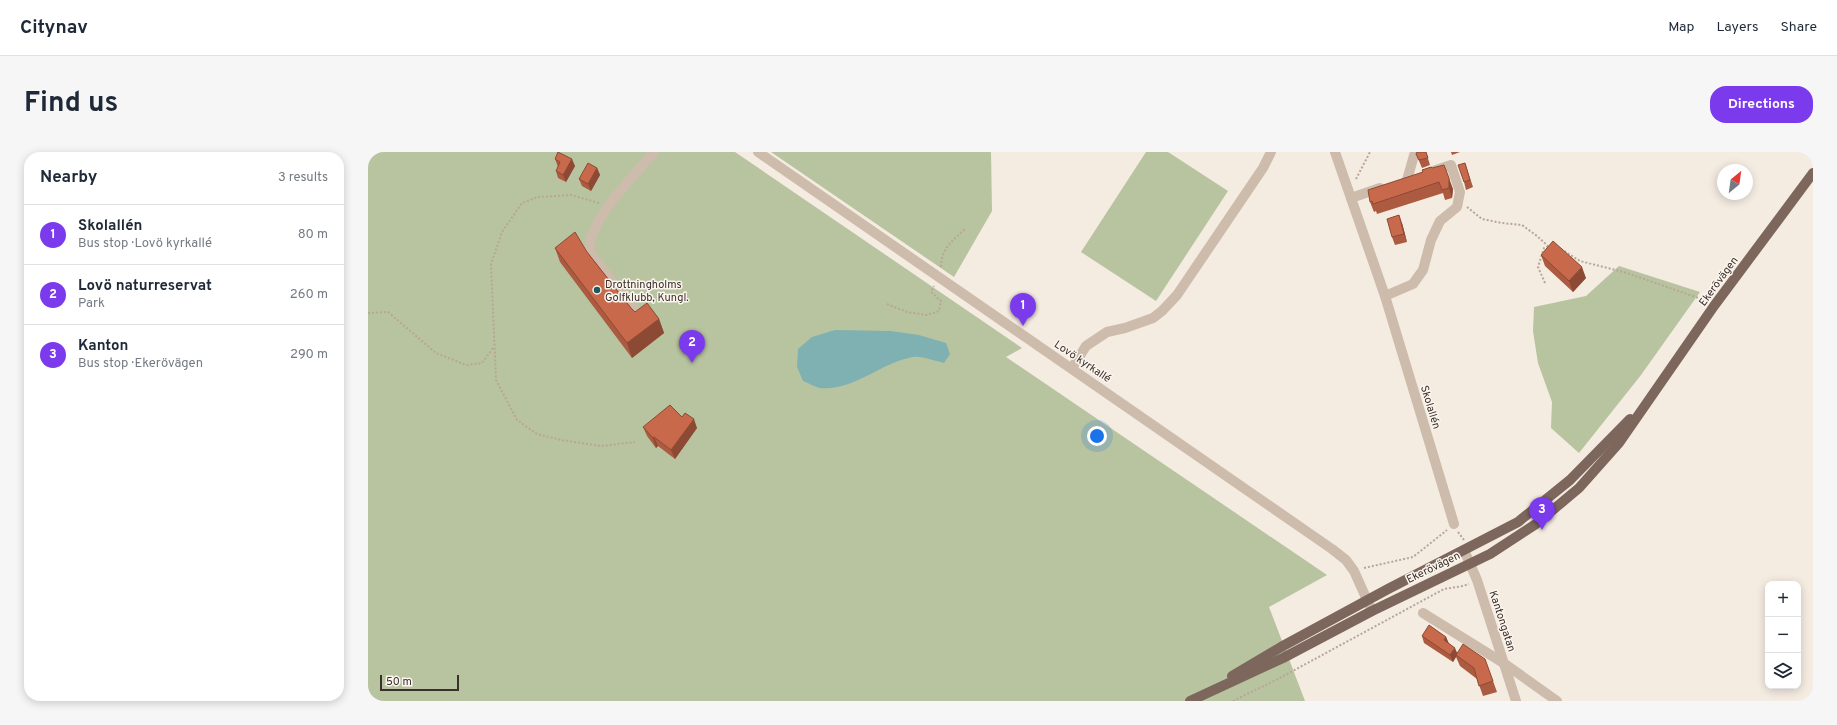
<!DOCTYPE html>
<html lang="en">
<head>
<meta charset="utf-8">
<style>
  body { margin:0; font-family:Overpass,sans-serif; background:#f6f6f7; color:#1f2937 }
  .controls { position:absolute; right:12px; bottom:12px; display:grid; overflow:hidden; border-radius:8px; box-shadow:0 2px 10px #0003 }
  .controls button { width:36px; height:36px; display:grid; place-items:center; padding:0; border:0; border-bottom:1px solid #e0e1e3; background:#fff; color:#1f2937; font:20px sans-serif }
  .compass { position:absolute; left:1349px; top:12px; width:36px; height:36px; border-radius:50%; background:#fff; box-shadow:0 2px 10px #0003; rotate:29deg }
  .scale { position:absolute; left:12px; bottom:10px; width:79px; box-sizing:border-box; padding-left:4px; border:2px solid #3b302b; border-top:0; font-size:11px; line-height:14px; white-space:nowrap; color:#3b302b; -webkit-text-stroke:3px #fbf5ee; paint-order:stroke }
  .you { position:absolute; left:729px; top:284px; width:14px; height:14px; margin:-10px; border:3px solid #fff; border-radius:50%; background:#1a73e8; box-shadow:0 0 0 6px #1a73e833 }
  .badge { display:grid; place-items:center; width:26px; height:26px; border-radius:50%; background:#7c3aed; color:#fff; font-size:13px; font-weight:700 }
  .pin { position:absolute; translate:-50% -33px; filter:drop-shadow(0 1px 2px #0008) }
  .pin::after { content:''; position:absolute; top:21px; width:14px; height:12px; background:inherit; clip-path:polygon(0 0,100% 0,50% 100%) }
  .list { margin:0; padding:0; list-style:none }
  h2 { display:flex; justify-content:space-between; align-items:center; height:52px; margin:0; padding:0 16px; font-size:17px }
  h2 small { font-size:13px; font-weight:400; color:#747a83 }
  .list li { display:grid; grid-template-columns:26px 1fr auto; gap:12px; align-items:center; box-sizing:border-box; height:60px; padding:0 16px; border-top:1px solid #e0e1e3 }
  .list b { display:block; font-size:15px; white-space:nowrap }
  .list p { margin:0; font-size:13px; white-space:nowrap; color:#747a83 }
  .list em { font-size:13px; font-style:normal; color:#747a83 }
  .icon { flex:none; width:22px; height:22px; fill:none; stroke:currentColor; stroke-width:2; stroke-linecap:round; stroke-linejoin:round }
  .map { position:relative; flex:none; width:1445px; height:549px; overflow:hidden; border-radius:16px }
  header { display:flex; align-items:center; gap:24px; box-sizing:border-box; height:56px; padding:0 20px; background:#fff; border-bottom:1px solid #e0e1e3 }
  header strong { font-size:19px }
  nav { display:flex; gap:22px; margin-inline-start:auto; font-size:14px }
  .intro { display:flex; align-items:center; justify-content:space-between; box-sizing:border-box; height:96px; padding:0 24px }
  h1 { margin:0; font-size:28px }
  .button { padding:10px 18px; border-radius:16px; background:#7c3aed; color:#fff; font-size:14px; font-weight:700 }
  main { display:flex; gap:24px; padding:0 24px }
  aside { flex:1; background:#fff; border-radius:16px; box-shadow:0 2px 10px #0003 }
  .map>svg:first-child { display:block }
  .green { fill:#b8c4a0 }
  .water { fill:#7fb0b2 }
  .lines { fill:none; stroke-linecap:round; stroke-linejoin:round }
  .path { stroke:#b9a596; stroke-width:2; stroke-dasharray:2 2; stroke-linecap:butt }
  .minor { stroke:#cdbbac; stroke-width:10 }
  .major { stroke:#7d675c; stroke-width:10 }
  .wall { fill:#ac5a40 }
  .shaded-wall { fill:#8c4a34 }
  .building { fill:#c8694b; stroke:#8c4a34 }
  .poi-dot { fill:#1f5a5e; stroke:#fbf5ee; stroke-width:1.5 }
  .labels { text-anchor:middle; stroke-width:3; stroke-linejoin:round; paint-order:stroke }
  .street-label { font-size:11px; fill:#3b302b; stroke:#fbf5ee }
  .poi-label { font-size:11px; fill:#3b302b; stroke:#fbf5ee; text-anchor:start }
</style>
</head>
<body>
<header>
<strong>Citynav</strong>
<nav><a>Map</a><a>Layers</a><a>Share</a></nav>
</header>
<div class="intro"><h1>Find us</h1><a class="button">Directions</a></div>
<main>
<aside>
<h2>Nearby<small>3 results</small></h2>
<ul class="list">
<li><span class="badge">1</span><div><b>Skolallén</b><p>Bus stop · Lovö kyrkallé</p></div><em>80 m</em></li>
<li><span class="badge">2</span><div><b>Lovö naturreservat</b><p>Park</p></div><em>260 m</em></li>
<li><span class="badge">3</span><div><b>Kanton</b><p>Bus stop · Ekerövägen</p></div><em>290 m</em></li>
</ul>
</aside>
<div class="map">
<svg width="1445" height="549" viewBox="0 0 1445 549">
  <rect width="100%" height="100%" fill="#f4ebe1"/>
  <!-- green -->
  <g class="green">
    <polygon points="0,0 367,0 654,196 638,205 959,423 901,455 937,549 0,549"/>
    <polygon points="403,0 623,0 624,59 586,125"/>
    <polygon points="778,0 800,0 860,39 788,149 713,100"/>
    <polygon points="1251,114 1332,140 1273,223 1211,301 1183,276 1184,250 1170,211 1165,179 1166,155 1218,144"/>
  </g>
  <!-- water -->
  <path class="water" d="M467,178l56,1 28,4 27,8 4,11 -6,9c-9,-2 -22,-7 -31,-6 -32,5 -58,34 -93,31 -5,-1 -12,-5 -17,-7l-6,-14 1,-18 14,-12z"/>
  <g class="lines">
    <!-- path -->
    <g class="path">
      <polyline points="988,27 1002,0"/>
      <polyline points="231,51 203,43 170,45 154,51 134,80 123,112 128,228 149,268 169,282 193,288 233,294 267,290"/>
      <polyline points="1099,55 1114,67 1134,71 1154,73 1169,84 1180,94"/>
      <polyline points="1193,97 1212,109 1259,121 1339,149"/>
      <path d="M573,115c0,-18 11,-26 24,-38"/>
      <polyline points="1177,131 1170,115 1176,96 1183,93"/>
      <polyline points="519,152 539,160 559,163 571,159 573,149 563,140 566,134"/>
      <polyline points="0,161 20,160 68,201 98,213 114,211 125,196"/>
      <polyline points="1090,380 1096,388"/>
      <polyline points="996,416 1045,405 1079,378"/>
      <polyline points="865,549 910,527 1076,437 1095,434 1101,432"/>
    </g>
    <!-- minor -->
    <g class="minor">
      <polyline points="390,0 964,397 978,408 986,419 1004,459"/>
      <polyline points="967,0 1017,144 1086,372"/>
      <polyline points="1039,28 1047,0"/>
      <polyline points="983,46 1012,36"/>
      <polyline points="1017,144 1045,132 1055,118 1063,88 1072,69 1089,55 1092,40 1083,13 1065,19"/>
      <path d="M273,166c-7,-9 -50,-62 -51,-68 -4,-27 47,-78 64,-98"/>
      <polyline points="704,216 718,194 739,180 757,176 785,166 794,159 809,143 895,16 903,0"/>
      <polyline points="1096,398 1109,428 1148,549"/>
      <polyline points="1055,461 1137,512 1189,549"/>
    </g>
    <!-- major -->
    <g class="major">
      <polyline points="864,524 913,495 1020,437 1150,370 1202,328 1262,267"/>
      <polyline points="822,549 915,506 1004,459 1122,402 1168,372 1211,336 1251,291 1346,154 1445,21"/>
    </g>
  </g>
  <!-- wall -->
  <g class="wall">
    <polygon points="1058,0 1062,13 1054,16 1048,2"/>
    <polygon points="1083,0 1092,0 1084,3"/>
    <polygon points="187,7 207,14 198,30 190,26 188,19 190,15"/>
    <polygon points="1097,11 1105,35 1098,38 1096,30"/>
    <polygon points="229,16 232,23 223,39 214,34 211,27"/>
    <polygon points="1064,16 1085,37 1084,46 1077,48 1075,41 1009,62 1008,59 1006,60 1002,50 1055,20"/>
    <polygon points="1034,71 1039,90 1027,93 1024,85"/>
    <polygon points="187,96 219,100 263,156 267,160 291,167 296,181 264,206 192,110"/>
    <polygon points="1173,103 1218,126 1205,140 1177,114"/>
    <polygon points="314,265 329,276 307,307 290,294 288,296 279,284 275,275"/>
    <polygon points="1054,484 1078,485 1081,492 1089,501 1125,529 1129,540 1115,544 1109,527 1092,514 1088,505 1085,510 1056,491"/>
  </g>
  <!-- shaded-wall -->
  <g class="shaded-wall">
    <polygon points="204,7 207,14 198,30 195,23"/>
    <polygon points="229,16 232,23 223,39 220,32"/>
    <polygon points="1081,26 1085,37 1084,46 1081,36"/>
    <polygon points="1031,63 1034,71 1039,90 1036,82"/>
    <polygon points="1214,115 1218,126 1205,140 1201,129"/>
    <polygon points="291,167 296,181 264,206 259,191"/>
    <polygon points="326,267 329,276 307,307 303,298"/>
    <polygon points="286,285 290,294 288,296 285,286"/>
    <polygon points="1078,485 1081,492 1076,488"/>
    <polygon points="1087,496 1090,503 1088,503 1088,505 1085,510 1082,503"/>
  </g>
  <!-- building -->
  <g class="building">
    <polygon points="190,0 204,7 195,23 188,19 192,10 187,7"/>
    <polygon points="1049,0 1058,0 1060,6 1051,8 1048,2"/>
    <polygon points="220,11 229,16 220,32 211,27"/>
    <polygon points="1097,11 1102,28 1096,30 1090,13"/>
    <polygon points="1076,13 1081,26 1081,36 1074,38 1071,30 1005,52 1004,49 1002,50 1000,38 1055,20 1054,18 1063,15 1064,16"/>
    <polygon points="1031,63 1036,82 1024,85 1019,67"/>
    <polygon points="207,80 219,100 263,156 267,160 279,151 291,167 259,191 187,96"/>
    <polygon points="1185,89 1214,115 1201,129 1173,103"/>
    <polygon points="302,253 314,265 317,261 326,267 303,298 286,285 285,286 275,275"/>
    <polygon points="1061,473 1078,485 1076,488 1087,496 1082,503 1054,484"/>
    <polygon points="1095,492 1117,507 1125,529 1111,534 1106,516 1088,503"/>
  </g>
  <!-- markers -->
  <circle class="poi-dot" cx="229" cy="138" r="4"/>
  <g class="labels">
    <!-- street labels -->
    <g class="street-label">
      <text transform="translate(1350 129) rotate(-54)" y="4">Ekerövägen</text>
      <text transform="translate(715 209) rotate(34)" y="4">Lovö kyrkallé</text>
      <text transform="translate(1063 255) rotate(73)" y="4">Skolallén</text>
      <text transform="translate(1065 415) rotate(-26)" y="4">Ekerövägen</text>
      <text transform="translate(1135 469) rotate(72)" y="4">Kantongatan</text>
    </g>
    <!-- poi labels -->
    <g class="poi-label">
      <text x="237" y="136">Drottningholms<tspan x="237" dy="13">Golfklubb, Kungl.</tspan></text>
    </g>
  </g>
</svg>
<div class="controls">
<button>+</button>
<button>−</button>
<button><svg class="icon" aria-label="layers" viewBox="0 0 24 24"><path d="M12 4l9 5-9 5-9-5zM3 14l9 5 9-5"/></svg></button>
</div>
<svg class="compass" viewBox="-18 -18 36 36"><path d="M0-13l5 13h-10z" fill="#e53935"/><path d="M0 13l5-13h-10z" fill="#747a83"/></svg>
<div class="scale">50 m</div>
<div class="you"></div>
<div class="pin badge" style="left:655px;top:174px">1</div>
<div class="pin badge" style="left:324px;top:211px">2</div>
<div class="pin badge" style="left:1174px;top:378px">3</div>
</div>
</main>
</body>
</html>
